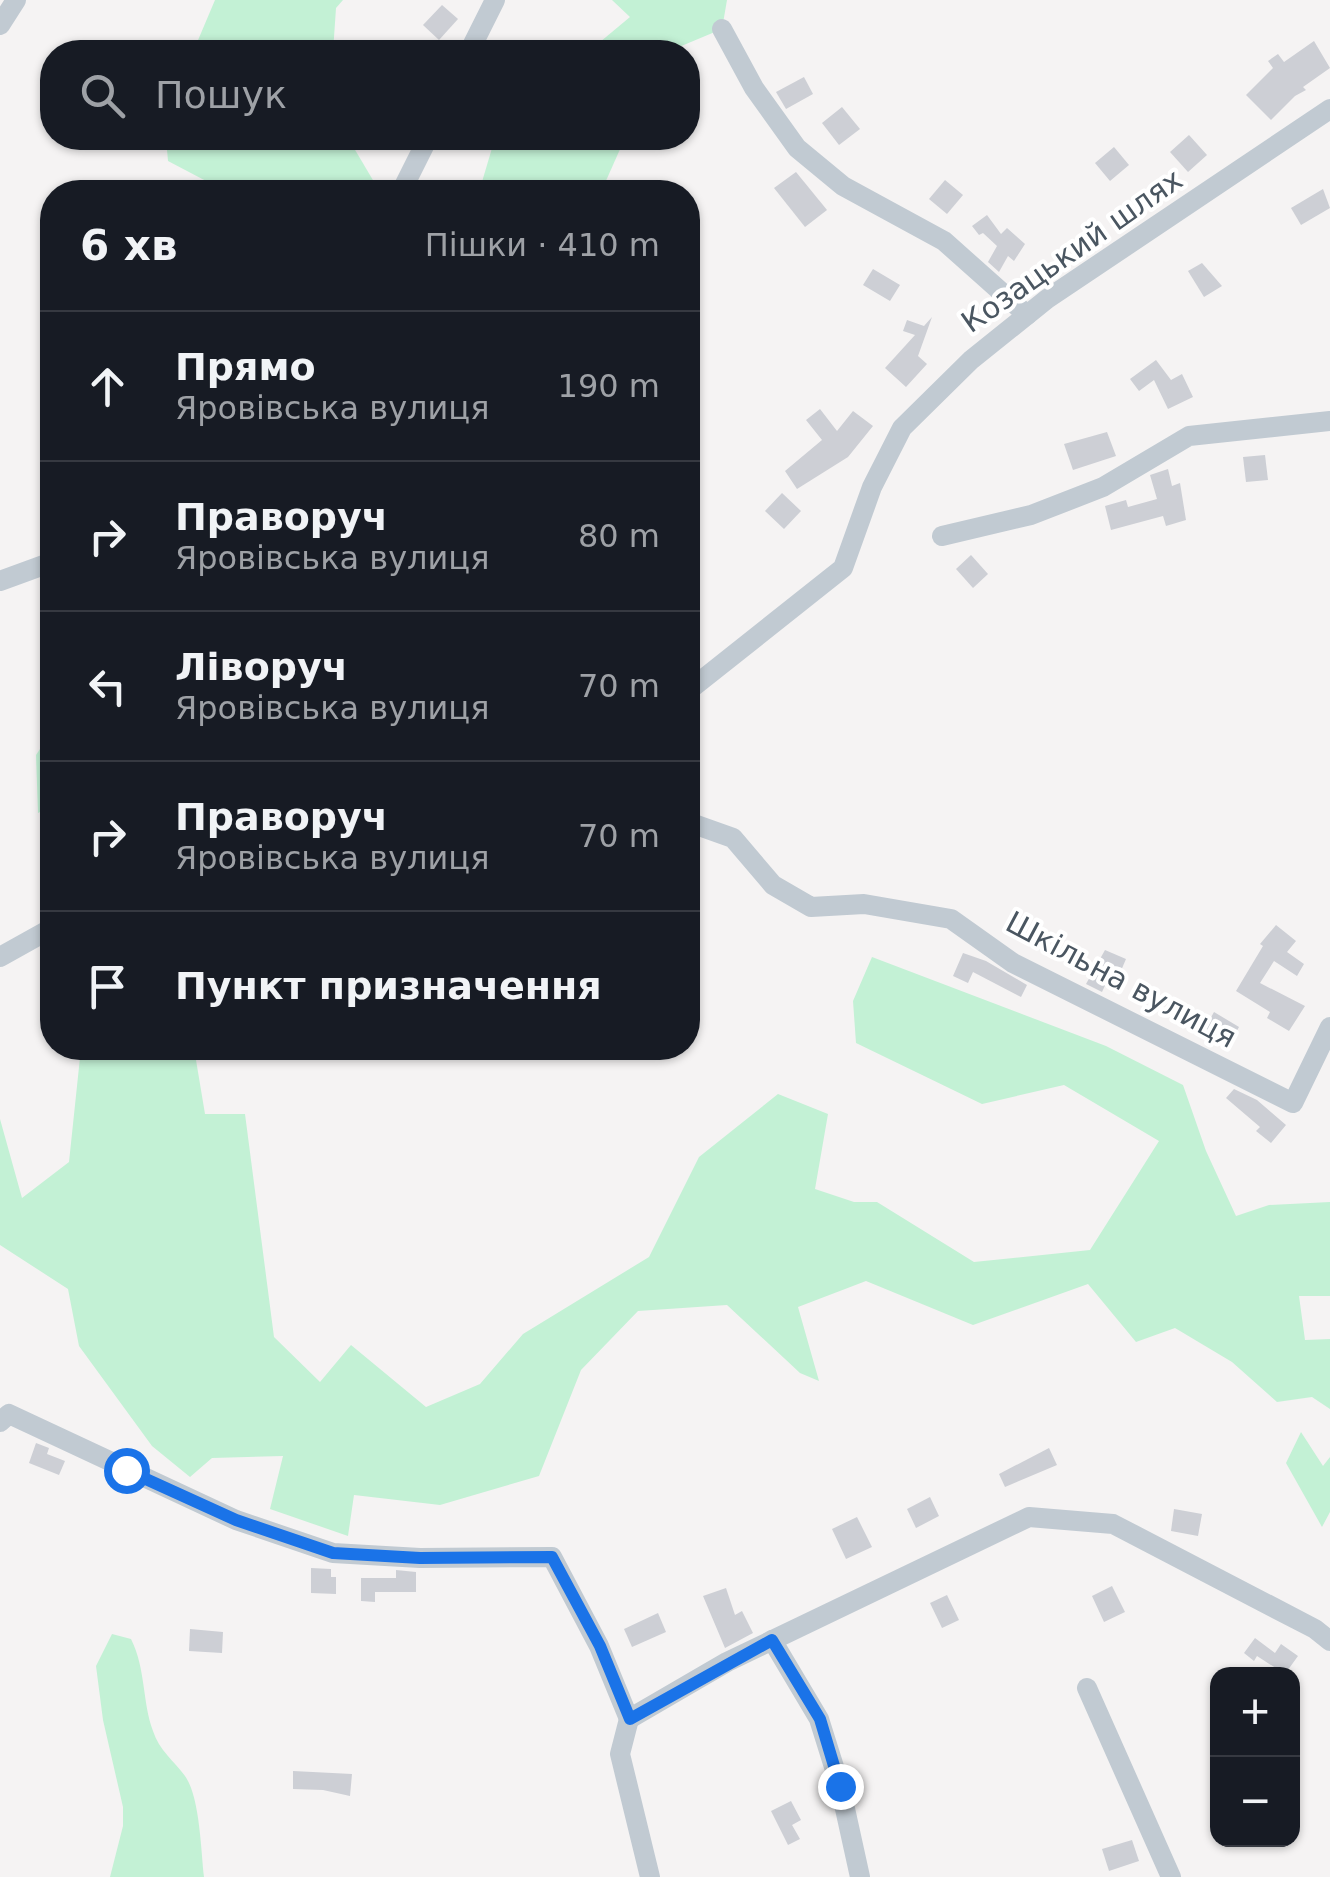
<!DOCTYPE html>
<html lang="uk">
<head>
<meta charset="utf-8">
<style>
  body { margin:0; font-family:"DejaVu Sans",sans-serif; background:#20242c; color:#f1f3f6 }
  .controls { position:absolute; right:30px; bottom:30px; display:grid; overflow:hidden; border-radius:20px; box-shadow:0 2px 8px #0004 }
  .controls button { width:90px; height:90px; display:grid; place-items:center; padding:0; border:0; border-bottom:2px solid #363941; background:#171b24; color:#f1f3f6; font:50px sans-serif }
  .stop { position:absolute; width:30px; height:30px; margin:-22px; border:8px solid #1a73e8; border-radius:50%; background:#fff }
  .stop.end { background:#1a73e8; border-color:#fff; box-shadow:0 2px 10px #0008 }
  .list { margin:0; padding:0; list-style:none }
  h2 { display:flex; justify-content:space-between; align-items:center; height:130px; margin:0; padding:0 40px; font-size:42px }
  h2 small { font-size:32px; font-weight:400; color:#9ea1a6 }
  .list li { display:grid; grid-template-columns:65px 1fr auto; gap:30px; align-items:center; box-sizing:border-box; height:150px; padding:0 40px; border-top:2px solid #363941 }
  .list b { display:block; font-size:38px; white-space:nowrap }
  .list p { margin:0; font-size:32px; white-space:nowrap; color:#9ea1a6 }
  .list em { font-size:32px; font-style:normal; color:#9ea1a6 }
  .icon { flex:none; width:55px; height:55px; fill:none; stroke:currentColor; stroke-width:2; stroke-linecap:round; stroke-linejoin:round }
  .map { position:relative; flex:none; width:1330px; height:1877px; overflow:hidden }
  .search { position:absolute; background:#171b24; box-shadow:0 2px 8px #0004; left:40px; top:40px; width:660px; height:110px; display:flex; align-items:center; gap:25px; box-sizing:border-box; padding:0 35px; border-radius:40px; color:#9ea1a6; font-size:38px }
  .panel { position:absolute; background:#171b24; box-shadow:0 2px 8px #0004; left:40px; top:180px; width:660px; height:880px; border-radius:40px }
  .map>svg:first-child { display:block }
  .green { fill:#c3f1d5 }
  .building { fill:#cdcfd5 }
  .lines { fill:none; stroke-linecap:round; stroke-linejoin:round }
  .minor { stroke:#c1cad2; stroke-width:20 }
  .route { stroke:#1a73e8; stroke-width:12 }
  .labels { text-anchor:middle; stroke-width:8; stroke-linejoin:round; paint-order:stroke }
  .street-label { font-size:30px; fill:#4a5661; stroke:#fff }
</style>
</head>
<body>
<div class="map">
<svg width="1330" height="1877" viewBox="0 0 1330 1877">
  <rect width="100%" height="100%" fill="#f5f3f3"/>
  <!-- green -->
  <g class="green">
    <polygon points="215,0 343,0 336,8 333,52 193,52"/>
    <polygon points="612,0 727,0 722,29 667,52 588,52 630,17"/>
    <polygon points="166,138 348,138 380,192 227,192 168,161"/>
    <polygon points="495,138 625,138 601,192 479,192"/>
    <polygon points="52,731 52,806 38,813 36,755"/>
    <polygon points="872,957 1106,1046 1183,1085 1206,1151 1236,1216 1269,1205 1330,1202 1330,1296 1299,1296 1305,1340 1330,1339 1330,1409 1312,1397 1277,1402 1232,1362 1175,1328 1136,1342 1088,1284 973,1325 866,1281 798,1307 819,1381 800,1373 727,1305 638,1311 581,1370 539,1476 440,1505 354,1495 348,1536 270,1509 283,1456 212,1458 190,1477 152,1446 79,1346 68,1289 0,1245 0,1119 22,1198 69,1162 81,1048 194,1048 205,1114 245,1114 274,1337 320,1382 351,1345 426,1407 480,1384 523,1334 649,1257 699,1157 778,1094 828,1114 815,1189 854,1202 877,1202 974,1262 1090,1250 1159,1141 1064,1085 982,1104 856,1043 853,1001"/>
    <polygon points="1301,1432 1323,1466 1330,1457 1330,1512 1322,1527 1286,1463"/>
    <path d="M112,1634l19,5c15,30 11,62 22,92 6,19 21,30 32,45 15,21 16,75 19,101h-94l13,-51v-19l-20,-87 -7,-54z"/>
  </g>
  <!-- building -->
  <g class="building">
    <polygon points="442,5 458,19 439,40 423,25"/>
    <polygon points="1314,41 1330,68 1303,87 1306,90 1295,96 1271,120 1246,95 1273,68 1268,61 1278,54 1284,62"/>
    <polygon points="804,77 813,94 786,109 776,92"/>
    <polygon points="842,107 860,129 839,145 822,123"/>
    <polygon points="1189,135 1207,155 1188,172 1170,152"/>
    <polygon points="1114,147 1129,165 1110,181 1095,163"/>
    <polygon points="796,172 827,210 805,227 774,188"/>
    <polygon points="945,180 963,195 947,214 929,199"/>
    <polygon points="1323,189 1330,208 1301,225 1291,208"/>
    <polygon points="987,215 1001,234 1007,228 1025,244 1014,261 1008,256 999,272 988,262 997,246 983,233 979,235 972,226"/>
    <polygon points="1202,263 1222,286 1204,297 1188,271"/>
    <polygon points="873,269 900,285 890,301 863,285"/>
    <polygon points="932,317 918,356 927,364 906,387 885,368 915,335 903,331 907,320 924,326"/>
    <polygon points="1156,360 1171,380 1182,374 1193,397 1168,409 1154,380 1139,391 1130,379"/>
    <polygon points="820,409 837,431 853,411 873,426 848,457 797,489 785,471 822,440 806,420"/>
    <polygon points="1107,432 1116,456 1073,470 1064,444"/>
    <polygon points="1265,455 1268,480 1246,482 1243,457"/>
    <polygon points="1168,469 1172,486 1180,483 1186,520 1166,526 1163,516 1111,530 1105,506 1126,500 1128,507 1157,499 1150,475"/>
    <polygon points="782,493 801,511 784,529 765,511"/>
    <polygon points="971,555 988,574 973,588 956,569"/>
    <polygon points="1276,925 1296,941 1287,952 1304,964 1297,976 1274,961 1260,983 1305,1006 1289,1031 1267,1018 1270,1012 1236,991 1263,946 1260,944"/>
    <polygon points="1105,950 1126,959 1117,980 1109,977 1102,992 1086,984"/>
    <polygon points="963,953 986,961 1027,985 1021,997 973,972 968,983 953,976"/>
    <polygon points="1214,1012 1239,1027 1230,1043 1205,1028"/>
    <polygon points="1234,1089 1257,1100 1286,1125 1271,1143 1256,1131 1260,1127 1226,1098"/>
    <polygon points="36,1443 49,1448 47,1454 65,1461 59,1475 29,1463"/>
    <polygon points="1049,1448 1057,1465 1005,1487 999,1474"/>
    <polygon points="930,1497 939,1516 916,1528 907,1509"/>
    <polygon points="1174,1509 1202,1514 1198,1536 1171,1531"/>
    <polygon points="857,1517 872,1547 846,1559 832,1529"/>
    <polygon points="311,1568 331,1569 331,1577 336,1577 336,1594 311,1593"/>
    <polygon points="396,1570 416,1572 416,1592 375,1592 375,1602 361,1601 361,1578 396,1578"/>
    <polygon points="1112,1586 1125,1612 1104,1622 1092,1596"/>
    <polygon points="726,1588 735,1615 742,1611 753,1633 725,1648 703,1596"/>
    <polygon points="947,1595 959,1620 942,1628 930,1603"/>
    <polygon points="658,1613 666,1632 632,1647 624,1629"/>
    <polygon points="190,1629 223,1632 222,1653 189,1651"/>
    <polygon points="1255,1638 1275,1653 1281,1644 1298,1656 1285,1674 1257,1656 1254,1661 1244,1653"/>
    <polygon points="293,1771 352,1774 350,1796 323,1790 293,1789"/>
    <polygon points="791,1801 801,1820 792,1825 800,1839 788,1845 771,1811"/>
    <polygon points="1132,1840 1139,1861 1109,1871 1102,1849"/>
  </g>
  <g class="lines">
    <!-- minor -->
    <g class="minor">
      <polyline points="0,25 16,0"/>
      <polyline points="722,29 754,88 797,148 843,186 944,241 1027,315"/>
      <polyline points="469,52 495,0"/>
      <polyline points="401,192 428,138"/>
      <polyline points="942,536 1031,515 1103,487 1189,436 1330,421"/>
      <polyline points="0,581 52,562"/>
      <polyline points="688,691 843,568 872,487 902,428 971,360 1047,299 1330,109"/>
      <polyline points="688,822 733,838 773,885 811,907 864,904 951,919 1013,963 1293,1103 1330,1027"/>
      <polyline points="0,957 52,928"/>
      <polyline points="0,1422 9,1414 236,1520 333,1553 420,1558 552,1557 599,1646 629,1719 727,1662 1029,1517 1113,1524 1315,1629 1330,1641"/>
      <polyline points="772,1640 819,1719 840,1786 860,1877"/>
      <polyline points="1087,1688 1171,1877"/>
      <polyline points="629,1719 620,1754 650,1877"/>
    </g>
  </g>
  <g class="lines">
    <!-- route -->
    <polyline class="route" points="126,1470 236,1520 333,1553 420,1558 552,1557 600,1646 630,1719 772,1640 820,1719 840,1786"/>
  </g>
  <g class="labels">
    <!-- street labels -->
    <g class="street-label">
      <text transform="translate(1072 251) rotate(-35)" y="10">Козацький шлях</text>
      <text transform="translate(1121 980) rotate(28)" y="10">Шкільна вулиця</text>
    </g>
  </g>
</svg>
<div class="controls">
<button>+</button>
<button>−</button>
</div>
<div class="stop" style="left:126px;top:1470px"></div>
<div class="stop end" style="left:840px;top:1786px"></div>
<div class="search"><svg class="icon" aria-label="search" viewBox="0 0 24 24"><circle cx="10" cy="10" r="6"/><path d="M15 15l6 6"/></svg>Пошук</div>
<section class="panel">
<h2>6 хв<small>Пішки · 410 m</small></h2>
<ul class="list">
<li><svg class="icon" aria-label="ahead" viewBox="0 0 24 24"><path d="M12 20V5M6 11l6-6 6 6"/></svg><div><b>Прямо</b><p>Яровівська вулиця</p></div><em>190 m</em></li>
<li><svg class="icon" aria-label="right" viewBox="0 0 24 24"><path d="M7 20v-9h11M14 6l5 5-5 5"/></svg><div><b>Праворуч</b><p>Яровівська вулиця</p></div><em>80 m</em></li>
<li><svg class="icon" aria-label="left" viewBox="0 0 24 24"><path d="M17 20v-9H6M10 6l-5 5 5 5"/></svg><div><b>Ліворуч</b><p>Яровівська вулиця</p></div><em>70 m</em></li>
<li><svg class="icon" aria-label="right" viewBox="0 0 24 24"><path d="M7 20v-9h11M14 6l5 5-5 5"/></svg><div><b>Праворуч</b><p>Яровівська вулиця</p></div><em>70 m</em></li>
<li><svg class="icon" aria-label="arrive" viewBox="0 0 24 24"><path d="M6 21V4h12l-3 4 3 4H6"/></svg><div><b>Пункт призначення</b></div></li>
</ul>
</section>
</div>
</body>
</html>
